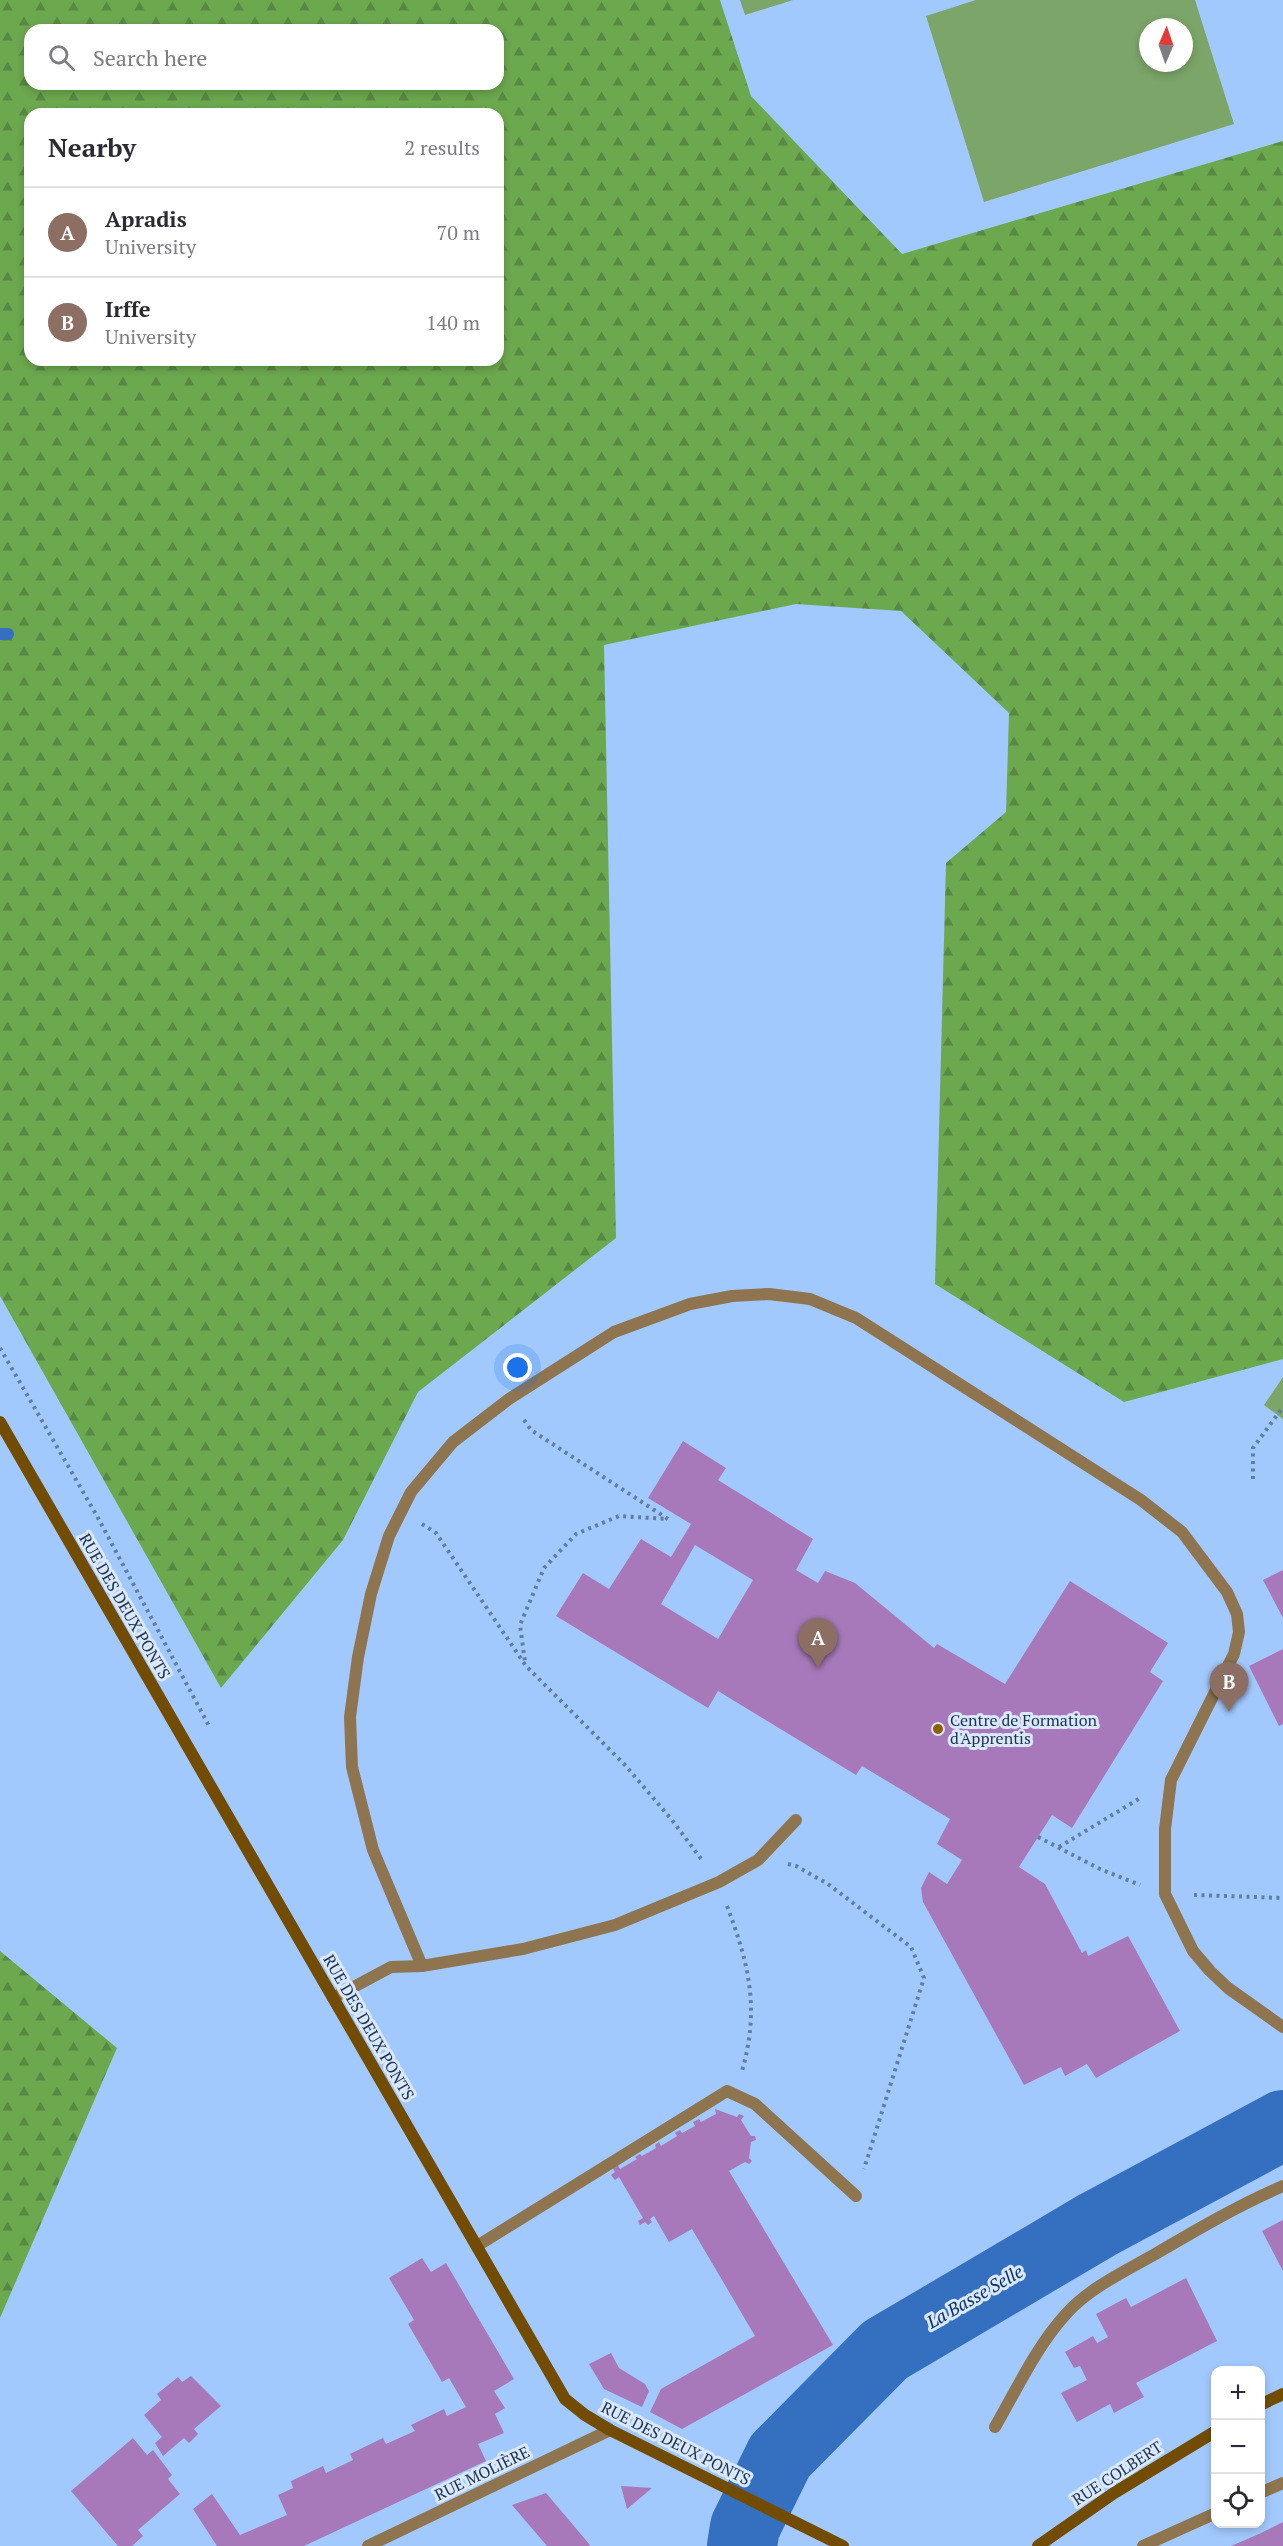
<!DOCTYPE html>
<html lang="en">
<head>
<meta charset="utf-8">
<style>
  body { margin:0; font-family:"PT Serif",serif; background:#f2f2f3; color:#2b2b33 }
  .controls { position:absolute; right:18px; bottom:18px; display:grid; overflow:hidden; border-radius:12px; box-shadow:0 3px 9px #0003 }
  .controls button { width:54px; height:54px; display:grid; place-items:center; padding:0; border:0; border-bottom:2px solid #e1e1e2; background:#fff; color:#2b2b33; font:30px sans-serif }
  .compass { position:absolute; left:1139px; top:18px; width:54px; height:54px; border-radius:50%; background:#fff; box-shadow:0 3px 9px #0003; rotate:2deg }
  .you { position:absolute; left:518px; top:1368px; width:21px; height:21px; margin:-15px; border:4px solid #fff; border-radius:50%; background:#1a73e8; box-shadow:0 0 0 9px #1a73e833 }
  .badge { display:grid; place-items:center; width:39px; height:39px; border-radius:50%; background:#d93025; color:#fff; font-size:20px; font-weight:700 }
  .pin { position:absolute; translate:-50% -50px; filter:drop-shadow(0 2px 3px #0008) }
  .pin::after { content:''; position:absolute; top:32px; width:21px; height:18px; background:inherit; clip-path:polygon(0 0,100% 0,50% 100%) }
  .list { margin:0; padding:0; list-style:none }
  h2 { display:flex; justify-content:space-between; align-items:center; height:78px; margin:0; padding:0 24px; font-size:26px }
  h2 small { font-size:20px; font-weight:400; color:#7c7c81 }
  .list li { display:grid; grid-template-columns:39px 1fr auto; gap:18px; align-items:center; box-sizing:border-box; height:90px; padding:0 24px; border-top:2px solid #e1e1e2 }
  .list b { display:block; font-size:22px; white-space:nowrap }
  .list p { margin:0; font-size:20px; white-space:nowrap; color:#7c7c81 }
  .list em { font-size:20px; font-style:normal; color:#7c7c81 }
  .icon { flex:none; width:33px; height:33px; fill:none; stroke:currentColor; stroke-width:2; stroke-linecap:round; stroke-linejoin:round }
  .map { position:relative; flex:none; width:1283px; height:2546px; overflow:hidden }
  .search { position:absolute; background:#fff; box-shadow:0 3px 9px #0003; left:24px; top:24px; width:480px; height:66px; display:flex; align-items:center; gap:15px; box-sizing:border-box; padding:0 21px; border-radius:18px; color:#7c7c81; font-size:22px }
  .panel { position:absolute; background:#fff; box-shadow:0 3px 9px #0003; left:24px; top:108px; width:480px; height:258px; border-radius:18px }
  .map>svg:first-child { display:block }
  .forest { fill:url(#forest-firs); fill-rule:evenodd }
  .garden { fill:#7ca569; fill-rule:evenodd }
  .water { fill:url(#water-rules) }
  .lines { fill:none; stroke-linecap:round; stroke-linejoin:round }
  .stream { stroke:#3470bf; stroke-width:12 }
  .river { stroke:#3470bf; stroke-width:70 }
  .building { fill:#a779ba; fill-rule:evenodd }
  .path { stroke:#607da4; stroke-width:4; stroke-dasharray:3 4.5; stroke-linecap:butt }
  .lane { stroke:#8e744f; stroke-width:12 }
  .street { stroke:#8e744f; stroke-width:12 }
  .secondary { stroke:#724c02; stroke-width:12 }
  .poi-dot { fill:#8d6006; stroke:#d9e8fc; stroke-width:2 }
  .labels { text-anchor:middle; stroke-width:6; stroke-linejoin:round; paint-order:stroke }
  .street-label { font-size:16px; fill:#1f324c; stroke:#d9e8fc }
  .poi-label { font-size:16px; fill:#1f324c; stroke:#d9e8fc; text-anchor:start }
  .water-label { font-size:18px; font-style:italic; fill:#073164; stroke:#d9e8fc }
</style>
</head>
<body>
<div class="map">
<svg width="1283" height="2546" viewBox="0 0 1283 2546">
  <defs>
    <pattern id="forest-firs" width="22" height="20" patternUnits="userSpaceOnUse" patternTransform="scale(1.5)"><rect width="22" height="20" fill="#6ca84e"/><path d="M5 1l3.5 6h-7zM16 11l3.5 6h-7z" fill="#588943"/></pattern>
    <pattern id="water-rules" width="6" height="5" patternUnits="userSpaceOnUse" patternTransform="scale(1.5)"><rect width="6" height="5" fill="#3470bf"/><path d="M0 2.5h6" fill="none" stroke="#295895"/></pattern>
  </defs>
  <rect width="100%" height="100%" fill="#a2c9fd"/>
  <!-- forest -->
  <g class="forest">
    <path d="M0,0h720l31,96 151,158 381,-113v1218l-159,43 -189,-118 11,-421 60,-51 3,-99 -108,-102 -105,-7 -192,41 12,593 -198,154 -75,148 -122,148 -221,-392zM30,30h468v54h-468zM30,114h468v246h-468z"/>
    <polygon points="0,1951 117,2048 0,2318"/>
  </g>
  <!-- garden -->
  <g class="garden">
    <polygon points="740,0 793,0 745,15"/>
    <path d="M976,0h219l39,124 -250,78 -58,-186zM1148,27h36v36h-36z"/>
    <polygon points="1283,1377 1283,1419 1264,1405"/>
  </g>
  <!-- water -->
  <g class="water">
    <polygon points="1283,2110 1283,2144 1050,2266 1037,2243"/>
    <polygon points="738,2501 770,2517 760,2546 732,2546"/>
  </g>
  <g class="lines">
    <!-- stream -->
    <polyline class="stream" points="0,634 8,634"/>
    <!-- river -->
    <polyline class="river" points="742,2546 745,2527 780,2456 885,2350 1097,2225 1283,2125"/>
  </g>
  <!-- building -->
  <g class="building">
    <path d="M683,1441l43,27 -8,12 95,59 -17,31 22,13 7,-12 30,12 79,65 3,-4 68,40 65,-103 98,62 -18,29 13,9 -91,147 -20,-13 -33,52 26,17 37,69 4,-3 2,6 40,-20 52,95 -84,47 -9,-14 -22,12 -4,-9 -37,18 -101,-183 -2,-14 8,-16 18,12 15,-24 -25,-16 13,-25 -88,-53 -6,9 -138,-84 -10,17 -152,-92 27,-43 26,16 32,-50 30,18 20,-33 -43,-26zM695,1545l58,35 -35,59 -57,-35z"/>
    <polygon points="1283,1570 1283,1618 1263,1580"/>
    <polygon points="1283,1649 1283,1724 1279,1726 1249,1666"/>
    <polygon points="715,2109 737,2117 739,2114 744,2116 741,2120 751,2136 755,2136 756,2140 751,2142 749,2158 752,2161 749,2164 745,2162 729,2171 833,2345 682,2429 650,2412 661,2389 755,2336 692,2229 669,2242 654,2216 650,2219 652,2222 648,2225 645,2222 640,2225 638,2221 643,2218 619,2177 615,2180 611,2175 615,2172 612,2167 617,2164 620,2169 637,2159 635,2157 640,2154 642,2156 656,2148 655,2145 659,2142 661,2146 677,2136 675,2133 680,2130 682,2133 695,2126 693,2122 699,2119 701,2122 716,2114"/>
    <polygon points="1283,2220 1283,2271 1262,2231"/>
    <polygon points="422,2258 431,2272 446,2263 514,2379 494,2391 505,2408 495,2414 504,2433 478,2444 486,2461 304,2546 217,2546 193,2509 212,2494 240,2535 287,2515 278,2495 293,2488 291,2481 323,2466 326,2473 353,2460 350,2454 383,2438 386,2444 415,2431 411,2425 444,2409 447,2416 466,2407 449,2378 442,2382 408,2324 414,2320 389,2278"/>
    <polygon points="1186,2278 1217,2341 1136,2383 1144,2397 1114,2413 1110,2404 1077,2422 1061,2393 1087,2380 1080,2366 1074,2368 1065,2352 1093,2336 1097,2343 1108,2337 1096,2314 1126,2298 1131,2307"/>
    <polygon points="611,2353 619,2368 645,2384 649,2391 642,2407 604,2389 589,2364"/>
    <polygon points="191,2376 221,2406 194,2429 198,2434 189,2443 184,2438 163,2456 155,2443 162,2437 144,2415 161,2400 157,2394 178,2377 182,2382"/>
    <polygon points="133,2438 147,2455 153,2450 172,2475 168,2479 180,2494 138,2530 143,2536 132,2546 118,2546 71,2491"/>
    <polygon points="621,2486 652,2488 627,2509"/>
    <polygon points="546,2493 590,2545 589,2546 547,2546 512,2505"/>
    <polygon points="1283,2522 1283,2546 1231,2546 1259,2534"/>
  </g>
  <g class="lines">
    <!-- path -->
    <g class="path">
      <polyline points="0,1348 97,1516 209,1726"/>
      <polyline points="524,1420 531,1430 668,1519 619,1516 576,1534 544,1568 520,1625 525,1662"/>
      <polyline points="1253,1479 1253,1448 1283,1407"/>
      <polyline points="422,1524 436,1533 526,1666 625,1765 672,1820 702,1860"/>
      <polyline points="1038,1837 1100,1869 1140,1885"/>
      <polyline points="1059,1847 1142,1797"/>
      <polyline points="788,1864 796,1866 828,1884 911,1947 924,1978 864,2169"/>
      <polyline points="1194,1895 1283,1898"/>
      <path d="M727,1906c22,58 33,103 15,165"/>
    </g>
    <!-- lane -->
    <g class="lane">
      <polyline points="422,1966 373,1850 352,1767 350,1717 358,1657 371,1594 389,1536 411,1492 453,1442 509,1399 614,1332 690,1304 732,1296 769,1294 810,1299 856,1318 1141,1500 1182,1532 1227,1592 1237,1614 1239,1632 1234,1654 1171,1780 1165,1829 1165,1894 1193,1951 1210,1971 1228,1988 1283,2027"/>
      <polyline points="333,1998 391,1967 422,1966 523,1949 615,1925 719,1882 758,1860 796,1820"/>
      <polyline points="477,2246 727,2091 755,2104 856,2196"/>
      <path d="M995,2427c22,-38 41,-80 71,-113 23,-26 61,-44 91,-61 41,-24 82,-48 126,-67"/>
    </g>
    <!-- street -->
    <g class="street">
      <polyline points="1260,2493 1283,2483"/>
      <polyline points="368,2546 610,2430"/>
      <polyline points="1143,2546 1216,2513"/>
    </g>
    <!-- secondary -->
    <g class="secondary">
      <polyline points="0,1422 565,2399 585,2415 610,2430 843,2546"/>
      <polyline points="1260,2405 1283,2394"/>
      <polyline points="1038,2546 1114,2493 1216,2431"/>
    </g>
  </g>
  <!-- markers -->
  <circle class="poi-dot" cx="938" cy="1729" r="6"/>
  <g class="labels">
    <!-- street labels -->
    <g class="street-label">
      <text transform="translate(125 1606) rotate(60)" y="6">RUE DES DEUX PONTS</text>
      <text transform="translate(369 2027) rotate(60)" y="6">RUE DES DEUX PONTS</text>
      <text transform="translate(676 2443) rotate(27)" y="6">RUE DES DEUX PONTS</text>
      <text transform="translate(482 2473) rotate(-26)" y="6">RUE MOLIÈRE</text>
      <text transform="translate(1117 2473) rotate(-33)" y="6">RUE COLBERT</text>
    </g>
    <!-- poi labels -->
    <g class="poi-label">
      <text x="950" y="1726">Centre de Formation<tspan x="950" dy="18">d'Apprentis</tspan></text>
    </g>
    <!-- water labels -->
    <g class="water-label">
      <text transform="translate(975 2297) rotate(-30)" y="6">La Basse Selle</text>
    </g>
  </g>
</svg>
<div class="controls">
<button>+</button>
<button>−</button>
<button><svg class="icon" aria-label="locate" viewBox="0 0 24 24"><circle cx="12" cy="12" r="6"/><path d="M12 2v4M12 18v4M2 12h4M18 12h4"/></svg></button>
</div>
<svg class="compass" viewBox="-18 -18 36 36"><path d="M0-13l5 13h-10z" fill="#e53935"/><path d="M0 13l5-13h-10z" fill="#7c7c81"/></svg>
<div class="you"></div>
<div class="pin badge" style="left:818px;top:1668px;background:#8d6e63">A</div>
<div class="pin badge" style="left:1229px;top:1712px;background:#8d6e63">B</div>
<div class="search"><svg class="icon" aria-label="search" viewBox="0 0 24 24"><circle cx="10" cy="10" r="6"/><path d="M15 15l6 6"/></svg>Search here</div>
<section class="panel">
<h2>Nearby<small>2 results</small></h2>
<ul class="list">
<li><span class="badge" style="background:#8d6e63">A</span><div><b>Apradis</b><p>University</p></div><em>70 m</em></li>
<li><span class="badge" style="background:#8d6e63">B</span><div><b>Irffe</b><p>University</p></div><em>140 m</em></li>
</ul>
</section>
</div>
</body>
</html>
